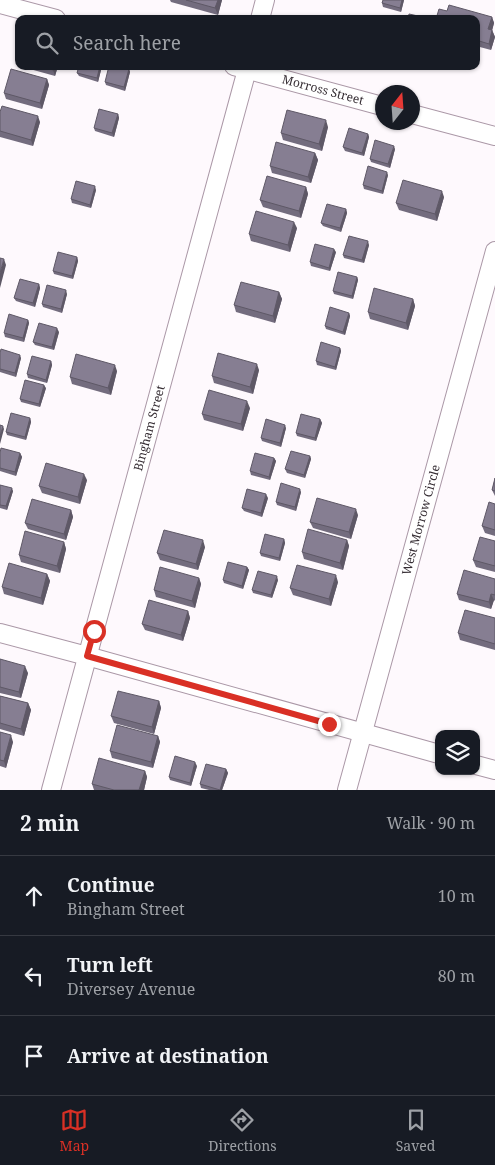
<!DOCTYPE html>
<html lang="en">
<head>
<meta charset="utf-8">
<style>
  body { margin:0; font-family:"Noto Serif",serif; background:#242831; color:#f1f3f6 }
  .controls { position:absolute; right:15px; bottom:15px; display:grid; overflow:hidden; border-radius:10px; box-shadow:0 1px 4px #0004 }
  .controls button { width:45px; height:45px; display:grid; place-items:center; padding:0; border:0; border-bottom:1px solid #363941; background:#171b24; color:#f1f3f6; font:25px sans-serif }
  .compass { position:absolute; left:375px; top:85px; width:45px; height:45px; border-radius:50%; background:#171b24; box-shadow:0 1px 4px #0004; rotate:17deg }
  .stop { position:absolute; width:15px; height:15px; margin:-11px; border:4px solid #d93025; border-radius:50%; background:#fff }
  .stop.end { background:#d93025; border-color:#fff; box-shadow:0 1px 5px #0008 }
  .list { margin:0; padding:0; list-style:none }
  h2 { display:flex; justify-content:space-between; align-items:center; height:65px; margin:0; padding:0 20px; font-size:21px }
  h2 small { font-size:16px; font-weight:400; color:#9ea1a6 }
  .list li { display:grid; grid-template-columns:32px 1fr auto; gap:15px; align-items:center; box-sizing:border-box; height:80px; padding:0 20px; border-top:1px solid #363941 }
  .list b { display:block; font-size:19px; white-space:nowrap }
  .list p { margin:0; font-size:16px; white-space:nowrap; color:#9ea1a6 }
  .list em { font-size:16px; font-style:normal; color:#9ea1a6 }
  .icon { flex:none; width:28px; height:28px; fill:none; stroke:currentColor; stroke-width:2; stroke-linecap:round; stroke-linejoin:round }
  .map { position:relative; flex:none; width:495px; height:790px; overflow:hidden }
  .search { position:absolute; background:#171b24; box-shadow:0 1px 4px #0004; left:15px; right:15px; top:15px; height:55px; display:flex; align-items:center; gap:12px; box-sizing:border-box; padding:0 18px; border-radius:10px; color:#9ea1a6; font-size:19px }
  .sheet { height:305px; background:#171b24 }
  nav { display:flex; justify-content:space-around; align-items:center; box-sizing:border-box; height:70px; border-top:1px solid #363941; background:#171b24; font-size:14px; color:#9ea1a6 }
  nav a { display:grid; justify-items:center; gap:2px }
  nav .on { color:#d93025 }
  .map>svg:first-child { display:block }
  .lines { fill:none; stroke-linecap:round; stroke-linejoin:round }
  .minor-casing { stroke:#ab98a7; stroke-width:20 }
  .minor { stroke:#fff; stroke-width:18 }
  .wall { fill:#736c7e }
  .shaded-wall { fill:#5e5866 }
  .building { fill:#867e92; stroke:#5e5866 }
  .route { stroke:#d93025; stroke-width:6 }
  .labels { text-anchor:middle; stroke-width:5; stroke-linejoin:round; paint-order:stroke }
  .street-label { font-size:12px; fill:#362e34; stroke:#fff }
</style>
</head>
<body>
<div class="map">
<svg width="495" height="790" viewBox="0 0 495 790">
  <rect width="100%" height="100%" fill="#fef9fd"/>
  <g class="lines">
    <defs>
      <g id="minor">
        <polyline points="0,4 56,19"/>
        <polyline points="260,19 265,0"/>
        <path id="s1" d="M234,66l148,40"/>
        <polyline points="412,114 495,136"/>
        <polyline points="0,633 87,656 439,754"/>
        <polyline points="476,765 495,770"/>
        <path id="s2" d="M51,790l197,-724"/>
        <path id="s3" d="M347,790l148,-539"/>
      </g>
    </defs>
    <!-- minor casing -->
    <use href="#minor" class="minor-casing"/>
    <!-- minor -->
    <use href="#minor" class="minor"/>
  </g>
  <!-- wall -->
  <g class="wall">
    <polygon points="170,0 222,0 218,15 171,2"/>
    <polygon points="383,0 404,0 401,12 383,7 382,3"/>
    <polygon points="447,11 492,17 494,23 492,30 495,37 491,50 476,46 476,19"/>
    <polygon points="19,66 58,66 55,76"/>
    <polygon points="102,66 98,82 79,76 77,73"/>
    <polygon points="129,69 130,72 125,91 106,85 105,82"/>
    <polygon points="47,79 49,85 42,109 6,99 4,93"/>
    <polygon points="0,112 40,122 33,146 0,137"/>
    <polygon points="118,114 119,118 114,137 95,131 94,128"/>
    <polygon points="328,127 322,151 283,140 281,133"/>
    <polygon points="368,134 369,137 364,156 345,151 343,147"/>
    <polygon points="395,149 390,168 371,162 370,159"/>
    <polygon points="315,153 318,160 311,183 272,173 270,166"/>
    <polygon points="388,175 383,194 364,189 363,185"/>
    <polygon points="306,187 308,194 301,218 263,207 260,200"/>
    <polygon points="96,190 91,208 72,203 71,199"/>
    <polygon points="444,197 437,221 399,210 396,203"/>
    <polygon points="346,209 347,213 341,232 323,226 321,223"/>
    <polygon points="297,228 290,252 251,241 249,234"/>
    <polygon points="369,245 364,263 344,258 343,255"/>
    <polygon points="336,252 330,271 311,266 310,262"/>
    <polygon points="77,257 78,261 73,279 54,274 53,271"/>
    <polygon points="357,277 358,280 353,299 334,294 333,291"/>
    <polygon points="39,284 40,288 35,307 16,301 14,298"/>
    <polygon points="279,292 282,299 275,323 236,312 234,305"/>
    <polygon points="67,294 62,313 43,307 42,304"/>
    <polygon points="413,299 415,306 408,330 370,319 368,312"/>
    <polygon points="349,313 350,316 345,335 326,329 325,326"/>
    <polygon points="28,320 29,323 24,342 5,337 4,333"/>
    <polygon points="59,332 54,350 35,345 33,342"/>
    <polygon points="340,348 341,351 336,370 317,365 316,361"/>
    <polygon points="0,353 21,358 16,377 0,372"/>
    <polygon points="51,361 52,365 47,383 28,378 27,374"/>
    <polygon points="259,370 253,394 214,383 212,376"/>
    <polygon points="117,371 111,395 72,384 70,377"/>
    <polygon points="46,388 40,407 21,402 20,399"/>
    <polygon points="250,408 243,431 204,420 202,414"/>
    <polygon points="30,418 31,422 26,440 7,435 6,432"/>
    <polygon points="320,419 322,423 316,441 297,436 296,433"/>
    <polygon points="286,428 281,447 262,441 261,438"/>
    <polygon points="0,453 20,453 22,457 16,476 0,471"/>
    <polygon points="310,456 311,459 305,478 287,473 285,469"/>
    <polygon points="274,458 276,461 270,480 251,475 250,471"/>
    <polygon points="495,478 495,496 492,490"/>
    <polygon points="87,480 80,504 42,493 39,486"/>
    <polygon points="0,485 13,491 7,510 0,508"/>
    <polygon points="301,492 296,511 277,505 276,502"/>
    <polygon points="268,498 262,517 244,511 242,508"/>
    <polygon points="495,504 495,536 485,533 482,526"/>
    <polygon points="71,510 73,517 66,540 28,529 25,523"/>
    <polygon points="358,515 351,539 313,528 310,522"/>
    <polygon points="284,539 285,543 280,561 261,556 260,553"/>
    <polygon points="347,540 349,546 343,570 304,559 302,552"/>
    <polygon points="495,541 495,572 476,567 473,560"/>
    <polygon points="64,542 66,549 60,573 21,562 19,555"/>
    <polygon points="205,547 198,570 160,560 157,553"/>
    <polygon points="247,567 249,570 243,589 224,583 223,580"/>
    <polygon points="47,574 50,581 43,605 4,594 2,587"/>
    <polygon points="199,578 201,584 195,608 156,597 154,590"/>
    <polygon points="495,579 495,601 494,600 491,609 459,600 457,594"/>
    <polygon points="278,580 272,598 253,593 252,590"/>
    <polygon points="338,582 331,606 293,595 290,588"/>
    <polygon points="188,611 190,618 183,641 145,630 142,624"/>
    <polygon points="495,618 495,650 460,640 458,633"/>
    <polygon points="0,659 28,673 21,698 0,693"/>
    <polygon points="0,696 28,703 31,710 24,736 0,729"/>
    <polygon points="159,701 161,708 154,734 114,723 111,716"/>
    <polygon points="0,732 13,742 6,768 0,766"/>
    <polygon points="158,736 160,742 153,768 112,758 110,751"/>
    <polygon points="197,766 191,786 170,780 169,777"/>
    <polygon points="226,769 228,773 222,790 209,790 201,788 200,784"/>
    <polygon points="145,771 147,777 144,790 94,790 92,784"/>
  </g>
  <!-- shaded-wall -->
  <g class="shaded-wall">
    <polygon points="218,0 222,0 218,15 215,8"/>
    <polygon points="402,0 404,0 401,12 400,8"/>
    <polygon points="492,17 494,23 491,35 488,29"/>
    <polygon points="492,30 495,37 491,50 489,44"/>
    <polygon points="54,66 58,66 55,76 53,70"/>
    <polygon points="100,66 102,66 98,82 97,78"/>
    <polygon points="129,69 130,72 125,91 124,87"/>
    <polygon points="47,79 49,85 42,109 40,103"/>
    <polygon points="118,114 119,118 114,137 112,133"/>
    <polygon points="38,116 40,122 33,146 31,140"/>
    <polygon points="326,120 328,127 322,151 319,144"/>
    <polygon points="368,134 369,137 364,156 362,153"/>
    <polygon points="394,146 395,149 390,168 388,164"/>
    <polygon points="315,153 318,160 311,183 308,177"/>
    <polygon points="387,172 388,175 383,194 382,191"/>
    <polygon points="95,186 96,190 91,208 90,205"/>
    <polygon points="306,187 308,194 301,218 299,211"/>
    <polygon points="442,191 444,197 437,221 435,214"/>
    <polygon points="346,209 347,213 341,232 340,228"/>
    <polygon points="294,222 297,228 290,252 288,245"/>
    <polygon points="368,241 369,245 364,263 362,260"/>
    <polygon points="334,249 336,252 330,271 329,268"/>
    <polygon points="77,257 78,261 73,279 72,276"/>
    <polygon points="4,259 6,265 0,288 0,273"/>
    <polygon points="357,277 358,280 353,299 352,296"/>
    <polygon points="39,284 40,288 35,307 33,303"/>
    <polygon points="66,290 67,294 62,313 61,309"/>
    <polygon points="279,292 282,299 275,323 273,316"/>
    <polygon points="413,299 415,306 408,330 406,323"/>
    <polygon points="349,313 350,316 345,335 343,332"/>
    <polygon points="28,320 29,323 24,342 23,338"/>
    <polygon points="57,328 59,332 54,350 52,347"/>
    <polygon points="340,348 341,351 336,370 335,367"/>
    <polygon points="20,355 21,358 16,377 15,373"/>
    <polygon points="51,361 52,365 47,383 46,380"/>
    <polygon points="257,364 259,370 253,394 250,387"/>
    <polygon points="115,365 117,371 111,395 108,388"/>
    <polygon points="44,385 46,388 40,407 39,404"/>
    <polygon points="247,401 250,408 243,431 241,424"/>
    <polygon points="30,418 31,422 26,440 25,437"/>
    <polygon points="320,419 322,423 316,441 315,438"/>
    <polygon points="285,425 286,428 281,447 280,443"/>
    <polygon points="3,426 4,429 0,444 0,436"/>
    <polygon points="20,453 22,457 16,476 15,472"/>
    <polygon points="310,456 311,459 305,478 304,475"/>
    <polygon points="274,458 276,461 270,480 269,477"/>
    <polygon points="84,474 87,480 80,504 78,497"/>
    <polygon points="12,488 13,491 7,510 6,506"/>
    <polygon points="300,489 301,492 296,511 295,507"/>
    <polygon points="266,494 268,498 262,517 261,513"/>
    <polygon points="356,509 358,515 351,539 349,532"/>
    <polygon points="71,510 73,517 66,540 64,534"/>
    <polygon points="284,539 285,543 280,561 279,558"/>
    <polygon points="203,540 205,547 198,570 196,564"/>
    <polygon points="347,540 349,546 343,570 340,563"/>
    <polygon points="64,542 66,549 60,573 57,566"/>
    <polygon points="247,567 249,570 243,589 242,586"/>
    <polygon points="47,574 50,581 43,605 41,598"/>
    <polygon points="336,575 338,582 331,606 329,599"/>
    <polygon points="277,576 278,580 272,598 271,595"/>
    <polygon points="199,578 201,584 195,608 192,601"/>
    <polygon points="491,594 494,600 491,609 489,602"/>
    <polygon points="188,611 190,618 183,641 181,635"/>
    <polygon points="25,666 28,673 21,698 19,692"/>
    <polygon points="159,701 161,708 154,734 152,727"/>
    <polygon points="28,703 31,710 24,736 21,729"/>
    <polygon points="11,735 13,742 6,768 4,761"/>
    <polygon points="158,736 160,742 153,768 151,762"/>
    <polygon points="195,762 197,766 191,786 190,783"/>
    <polygon points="226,769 228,773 222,790 220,790"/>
    <polygon points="145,771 147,777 144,790 139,790"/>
  </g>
  <!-- building -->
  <g class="building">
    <polygon points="186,0 218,0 215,8"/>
    <polygon points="383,0 402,0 400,8 382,3"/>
    <polygon points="449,5 492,17 488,29 492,30 489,44 476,40 476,19 436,19 439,9 447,11"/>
    <polygon points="409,14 427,18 427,19 408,19"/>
    <polygon points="40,66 54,66 53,70"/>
    <polygon points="79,66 100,66 97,78 77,73"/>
    <polygon points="109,66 121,66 129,69 124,87 105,82"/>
    <polygon points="11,69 47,79 40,103 4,93"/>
    <polygon points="2,106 38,116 31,140 0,131 0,112"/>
    <polygon points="99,109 118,114 112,133 94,128"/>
    <polygon points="287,110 326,120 319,144 281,133"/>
    <polygon points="349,128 368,134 362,153 343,147"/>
    <polygon points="375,140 394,146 388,164 370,159"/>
    <polygon points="276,142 315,153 308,177 270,166"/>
    <polygon points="368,166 387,172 382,191 363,185"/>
    <polygon points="267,176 306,187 299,211 260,200"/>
    <polygon points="403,180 442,191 435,214 396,203"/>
    <polygon points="76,181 95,186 90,205 71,199"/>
    <polygon points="327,204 346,209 340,228 321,223"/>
    <polygon points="256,211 294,222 288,245 249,234"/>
    <polygon points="349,236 368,241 362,260 343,255"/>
    <polygon points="315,244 334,249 329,268 310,262"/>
    <polygon points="58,252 77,257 72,276 53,271"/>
    <polygon points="0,258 4,259 0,273"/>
    <polygon points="338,272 357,277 352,296 333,291"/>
    <polygon points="20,279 39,284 33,303 14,298"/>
    <polygon points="241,282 279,292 273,316 234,305"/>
    <polygon points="47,285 66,290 61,309 42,304"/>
    <polygon points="374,288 413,299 406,323 368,312"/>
    <polygon points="330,307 349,313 343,332 325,326"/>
    <polygon points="9,314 28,320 23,338 4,333"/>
    <polygon points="39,323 57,328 52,347 33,342"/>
    <polygon points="321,342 340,348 335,367 316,361"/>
    <polygon points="1,349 20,355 15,373 0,369 0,353"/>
    <polygon points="218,353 257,364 250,387 212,376"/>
    <polygon points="76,354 115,365 108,388 70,377"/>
    <polygon points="32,356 51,361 46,380 27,374"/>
    <polygon points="25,380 44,385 39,404 20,399"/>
    <polygon points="209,390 247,401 241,424 202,414"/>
    <polygon points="11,413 30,418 25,437 6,432"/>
    <polygon points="301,414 320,419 315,438 296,433"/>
    <polygon points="266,419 285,425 280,443 261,438"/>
    <polygon points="0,425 3,426 0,436"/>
    <polygon points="1,448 20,453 15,472 0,468 0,453"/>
    <polygon points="291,451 310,456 304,475 285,469"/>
    <polygon points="255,453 274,458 269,477 250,471"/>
    <polygon points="46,463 84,474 78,497 39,486"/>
    <polygon points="495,478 495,491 492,490"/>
    <polygon points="281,483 300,489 295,507 276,502"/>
    <polygon points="0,485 12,488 6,506 0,505"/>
    <polygon points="247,489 266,494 261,513 242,508"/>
    <polygon points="317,498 356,509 349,532 310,522"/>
    <polygon points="32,499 71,510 64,534 25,523"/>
    <polygon points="489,502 495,504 495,530 482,526"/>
    <polygon points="308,529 347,540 340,563 302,552"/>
    <polygon points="164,530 203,540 196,564 157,553"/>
    <polygon points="25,531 64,542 57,566 19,555"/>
    <polygon points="265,534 284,539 279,558 260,553"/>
    <polygon points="480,537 495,541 495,566 473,560"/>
    <polygon points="228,562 247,567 242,586 223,580"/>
    <polygon points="9,563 47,574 41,598 2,587"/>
    <polygon points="297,565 336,575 329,599 290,588"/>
    <polygon points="160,567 199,578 192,601 154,590"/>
    <polygon points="464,570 495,579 495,595 491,594 489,602 457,594"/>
    <polygon points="258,571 277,576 271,595 252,590"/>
    <polygon points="149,600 188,611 181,635 142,624"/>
    <polygon points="465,610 495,618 495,644 458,633"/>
    <polygon points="0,659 25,666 19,692 0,687"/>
    <polygon points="118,691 159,701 152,727 111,716"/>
    <polygon points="0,696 28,703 21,729 0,723"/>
    <polygon points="117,725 158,736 151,762 110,751"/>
    <polygon points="0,732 11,735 4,761 0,760"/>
    <polygon points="175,756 195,762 190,783 169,777"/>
    <polygon points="99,758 145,771 139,790 114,790 92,784"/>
    <polygon points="206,764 226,769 220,790 200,784"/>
  </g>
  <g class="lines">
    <!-- route -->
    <polyline class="route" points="94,631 87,656 329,724"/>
  </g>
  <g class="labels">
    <!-- street labels -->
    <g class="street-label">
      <text dy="4" stroke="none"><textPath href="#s1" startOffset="92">Morross Street</textPath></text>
      <text dy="4" stroke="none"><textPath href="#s2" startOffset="375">Bingham Street</textPath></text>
      <text dy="4" stroke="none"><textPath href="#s3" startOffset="280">West Morrow Circle</textPath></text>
    </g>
  </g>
</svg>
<div class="controls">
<button><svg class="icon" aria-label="layers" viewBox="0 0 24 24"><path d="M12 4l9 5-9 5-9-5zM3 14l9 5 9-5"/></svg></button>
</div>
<svg class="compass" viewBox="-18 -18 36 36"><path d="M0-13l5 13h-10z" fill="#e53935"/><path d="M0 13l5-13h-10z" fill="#9ea1a6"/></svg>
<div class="stop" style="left:94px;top:631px"></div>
<div class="stop end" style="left:329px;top:724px"></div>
<div class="search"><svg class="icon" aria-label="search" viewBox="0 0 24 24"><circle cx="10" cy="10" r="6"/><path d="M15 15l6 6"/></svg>Search here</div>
</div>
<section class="sheet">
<h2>2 min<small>Walk · 90 m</small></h2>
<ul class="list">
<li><svg class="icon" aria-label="ahead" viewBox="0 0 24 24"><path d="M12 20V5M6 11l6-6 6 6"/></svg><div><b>Continue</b><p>Bingham Street</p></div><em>10 m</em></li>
<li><svg class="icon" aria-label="left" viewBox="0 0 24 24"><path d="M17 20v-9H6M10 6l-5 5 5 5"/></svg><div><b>Turn left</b><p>Diversey Avenue</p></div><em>80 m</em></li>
<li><svg class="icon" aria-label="arrive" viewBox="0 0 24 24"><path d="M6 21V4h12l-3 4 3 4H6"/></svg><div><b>Arrive at destination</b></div></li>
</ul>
</section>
<nav>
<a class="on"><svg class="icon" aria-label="map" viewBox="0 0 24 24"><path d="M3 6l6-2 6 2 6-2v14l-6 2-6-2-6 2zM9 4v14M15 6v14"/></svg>Map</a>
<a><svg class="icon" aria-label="directions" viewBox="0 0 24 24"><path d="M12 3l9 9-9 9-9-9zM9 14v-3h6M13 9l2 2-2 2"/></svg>Directions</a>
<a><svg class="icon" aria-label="saved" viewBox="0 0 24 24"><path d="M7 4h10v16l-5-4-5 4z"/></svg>Saved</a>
</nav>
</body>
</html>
